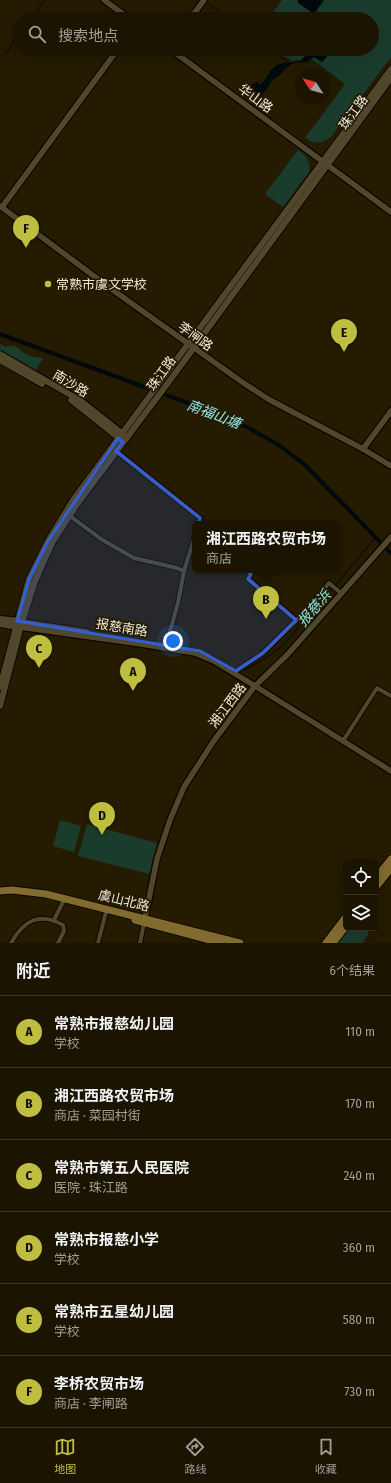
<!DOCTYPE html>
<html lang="zh">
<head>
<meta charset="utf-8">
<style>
  body { margin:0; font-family:"Fira Sans Condensed","Noto Sans SC",sans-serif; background:#28210f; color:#f1f3f6 }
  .controls { position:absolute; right:12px; bottom:12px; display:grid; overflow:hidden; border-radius:6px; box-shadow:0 4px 16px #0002 }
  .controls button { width:36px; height:36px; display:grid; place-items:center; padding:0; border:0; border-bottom:1px solid #393322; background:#1b1400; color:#f1f3f6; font:20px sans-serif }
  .compass { position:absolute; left:295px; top:68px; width:36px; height:36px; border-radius:50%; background:#1b1400; box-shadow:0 4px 16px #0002; rotate:306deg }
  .you { position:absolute; left:173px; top:641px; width:14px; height:14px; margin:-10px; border:3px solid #fff; border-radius:50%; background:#1a73e8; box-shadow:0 0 0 6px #1a73e833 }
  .badge { display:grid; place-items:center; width:26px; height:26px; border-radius:50%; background:#c0be40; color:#111; font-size:13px; font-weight:700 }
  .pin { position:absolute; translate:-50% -33px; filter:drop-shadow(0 1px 2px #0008) }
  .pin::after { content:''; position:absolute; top:21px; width:14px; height:12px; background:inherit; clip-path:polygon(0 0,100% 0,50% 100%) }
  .popup { position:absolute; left:192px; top:521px; width:148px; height:52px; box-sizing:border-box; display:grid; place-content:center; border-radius:6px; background:#1b1400; filter:drop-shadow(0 1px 3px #0005); font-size:13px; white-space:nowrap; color:#a09e99 }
  .popup b { font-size:15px; color:#f1f3f6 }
  .popup::after { content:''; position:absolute; left:50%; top:100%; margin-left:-8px; border:8px solid transparent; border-top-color:#1b1400 }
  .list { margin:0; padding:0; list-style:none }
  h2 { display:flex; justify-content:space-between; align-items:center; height:52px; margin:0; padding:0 16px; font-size:17px }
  h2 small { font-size:13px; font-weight:400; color:#a09e99 }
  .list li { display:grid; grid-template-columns:26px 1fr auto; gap:12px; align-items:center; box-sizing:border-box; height:72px; padding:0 16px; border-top:1px solid #393322 }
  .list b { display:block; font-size:15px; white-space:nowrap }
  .list p { margin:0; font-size:13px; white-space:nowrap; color:#a09e99 }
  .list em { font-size:13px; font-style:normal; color:#a09e99 }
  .icon { flex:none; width:22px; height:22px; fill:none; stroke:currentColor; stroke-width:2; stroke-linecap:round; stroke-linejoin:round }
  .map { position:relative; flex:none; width:391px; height:943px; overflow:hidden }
  .search { position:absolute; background:#1b1400; box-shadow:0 4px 16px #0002; left:12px; right:12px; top:12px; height:44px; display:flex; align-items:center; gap:10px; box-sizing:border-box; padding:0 14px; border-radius:22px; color:#a09e99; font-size:15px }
  .sheet { height:484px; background:#1b1400 }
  nav { display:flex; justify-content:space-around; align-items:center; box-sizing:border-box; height:56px; border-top:1px solid #393322; background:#1b1400; font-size:11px; color:#a09e99 }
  nav a { display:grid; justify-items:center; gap:2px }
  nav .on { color:#c0be40 }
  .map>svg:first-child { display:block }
  .green { fill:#1a3c2d }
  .water { fill:#00090b }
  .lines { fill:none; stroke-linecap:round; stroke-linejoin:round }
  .stream { stroke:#00090b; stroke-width:1 }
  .canal { stroke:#00090b; stroke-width:4 }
  .minor-casing { stroke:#0d0500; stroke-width:6 }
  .tertiary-casing { stroke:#0d0500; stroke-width:8 }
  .secondary-casing { stroke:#0d0500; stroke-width:8 }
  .primary-casing { stroke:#0d0500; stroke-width:9 }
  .minor { stroke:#51472a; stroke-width:4 }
  .tertiary { stroke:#51472a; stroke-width:5.5 }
  .secondary { stroke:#51472a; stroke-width:6 }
  .primary { stroke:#826b2f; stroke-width:7 }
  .marked { fill:#325ed8; fill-opacity:0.2; stroke:#325ed8; stroke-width:3; stroke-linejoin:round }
  .poi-dot { fill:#c0be40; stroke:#241b00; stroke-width:1.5 }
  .labels { text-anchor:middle; stroke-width:3.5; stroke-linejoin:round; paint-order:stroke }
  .street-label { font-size:13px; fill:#efe9d8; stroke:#241b00 }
  .poi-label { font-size:13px; fill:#efe9d8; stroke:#241b00; text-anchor:start }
  .water-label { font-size:14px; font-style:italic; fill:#90e6e9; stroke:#241b00 }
</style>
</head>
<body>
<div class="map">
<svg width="391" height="943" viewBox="0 0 391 943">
  <rect width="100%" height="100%" fill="#241b00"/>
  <!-- green -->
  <g class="green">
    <path d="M282,0h109v57l-60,80c-11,7 -15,8 -26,1l40,-54 -35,-26 -18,3 -17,-12h97v-30h-104z"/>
    <path d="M298,150c8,5 13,11 11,22l-26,35 -18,-13z"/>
    <path d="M0,344l6,3c10,-4 13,3 20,7 4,3 12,3 17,4l-8,13 -35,-20z"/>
    <polygon points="60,820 81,826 74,852 53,846"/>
    <polygon points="87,824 157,843 149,874 78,856"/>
    <polygon points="348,928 368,928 368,934 363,943 336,943"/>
  </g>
  <!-- water -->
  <g class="water">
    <polygon points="298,0 324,0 314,14 297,2"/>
    <path d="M320,49h14l-12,13 -8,-5 -7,5 -14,1 -8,6 -4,5 -8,6 -15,20 -14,-10 4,-6 2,1 8,-3 1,3c7,-3 9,-12 14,-17 7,-7 19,-5 28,-7 4,-7 7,-6 14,-7l2,-4z"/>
  </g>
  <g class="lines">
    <!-- stream -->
    <g class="stream">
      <polyline points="206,2 230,19"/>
      <polyline points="31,19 45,0"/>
      <polyline points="270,49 288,62"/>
      <polyline points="6,53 19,35"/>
      <polyline points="335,586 376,537"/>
      <polyline points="245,670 269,656 284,644 333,588"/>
    </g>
    <!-- canal -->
    <polyline class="canal" points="0,334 188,403 247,427 280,446 304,464 391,553"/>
    <defs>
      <g id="minor">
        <polyline points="116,451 200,518 199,524"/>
        <polyline points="70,516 101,539 134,558 177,568 184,571"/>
        <polyline points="246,570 251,574 248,579 296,620"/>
        <polyline points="166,645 178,603 184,571 195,536"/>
        <polyline points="236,671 263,653 308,609 329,583 342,594"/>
        <polyline points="343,741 377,688 391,696"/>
        <polyline points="54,920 63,902"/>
        <path d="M11,943c13,-23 28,-31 52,-18l1,6 -6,12"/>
        <polyline points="98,943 106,912"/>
        <polyline points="140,943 144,923"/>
      </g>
      <g id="tertiary">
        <polyline points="104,0 130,19"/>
        <polyline points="190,19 204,0"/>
        <polyline points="170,49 391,212"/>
        <polyline points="0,206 110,288 242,382 268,399 363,449 391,466"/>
        <polyline points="2,207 118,49"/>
        <polyline points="363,449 391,411"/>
        <polyline points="22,622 87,632"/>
        <polyline points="20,627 141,644 195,653 214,661 255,686 391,771"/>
        <polyline points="144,923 157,859 170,820 184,787 213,742 255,686 288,654 391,537"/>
      </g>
      <g id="secondary">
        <polyline points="0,354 81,401 124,435"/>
        <polyline points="0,360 42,384"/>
        <polyline points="71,400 120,439"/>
        <polyline points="0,619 20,621"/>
        <polyline points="0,624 18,627"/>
        <polyline points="0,687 29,579 48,541 73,500 391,69"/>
        <polyline points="0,706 22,622 35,581 52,543 77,504 168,383 391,78"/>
      </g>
      <g id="primary">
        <polyline points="376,878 391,859"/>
        <polyline points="376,887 391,868"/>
        <polyline points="0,891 12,890 46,894 240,943"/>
        <polyline points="135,920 221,943"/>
        <polyline points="326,943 346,917"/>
        <polyline points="333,943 346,926"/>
      </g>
    </defs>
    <!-- minor casing -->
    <use href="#minor" class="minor-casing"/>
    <!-- tertiary casing -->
    <use href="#tertiary" class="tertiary-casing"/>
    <!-- secondary casing -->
    <use href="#secondary" class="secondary-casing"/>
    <!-- primary casing -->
    <use href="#primary" class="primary-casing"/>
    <!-- minor -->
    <use href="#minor" class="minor"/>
    <!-- tertiary -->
    <use href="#tertiary" class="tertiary"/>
    <!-- secondary -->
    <use href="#secondary" class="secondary"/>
    <!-- primary -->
    <use href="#primary" class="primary"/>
  </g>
  <!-- marked area -->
  <path class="marked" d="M118,438l5,4 -7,9 84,67 -5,19 11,3 45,34 -3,5 48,41 -33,33 -27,18 -36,-20 -183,-30 12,-42 19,-38z"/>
  <!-- markers -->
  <circle class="poi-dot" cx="48" cy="284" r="4"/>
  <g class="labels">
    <!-- street labels -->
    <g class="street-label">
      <text transform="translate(256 98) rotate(36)" y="5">华山路</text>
      <text transform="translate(353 112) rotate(-54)" y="5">珠江路</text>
      <text transform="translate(196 336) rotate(36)" y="5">李闸路</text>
      <text transform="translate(161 373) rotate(-54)" y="5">珠江路</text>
      <text transform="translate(71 383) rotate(31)" y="5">南沙路</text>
      <text transform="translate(122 627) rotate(9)" y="5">报慈南路</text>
      <text transform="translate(227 705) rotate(-53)" y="5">湘江西路</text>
      <text transform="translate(124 900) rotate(14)" y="5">虞山北路</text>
    </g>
    <!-- poi labels -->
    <g class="poi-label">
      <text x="56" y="289">常熟市虞文学校</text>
    </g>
    <!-- water labels -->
    <g class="water-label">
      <text transform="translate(214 414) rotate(21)" y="5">南福山塘</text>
      <text transform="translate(314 608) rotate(-49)" y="5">报慈浜</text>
    </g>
  </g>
</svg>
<div class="controls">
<button><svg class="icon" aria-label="locate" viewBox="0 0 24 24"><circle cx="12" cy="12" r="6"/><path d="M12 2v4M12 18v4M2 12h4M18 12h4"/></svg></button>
<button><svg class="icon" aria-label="layers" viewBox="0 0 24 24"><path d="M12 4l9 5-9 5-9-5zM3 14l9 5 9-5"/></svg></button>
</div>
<svg class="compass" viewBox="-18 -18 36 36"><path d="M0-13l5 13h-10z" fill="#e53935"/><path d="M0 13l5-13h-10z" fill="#a09e99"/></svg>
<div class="you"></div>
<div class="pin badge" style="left:133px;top:691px">A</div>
<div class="pin badge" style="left:266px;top:619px">B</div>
<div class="popup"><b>湘江西路农贸市场</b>商店</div>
<div class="pin badge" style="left:39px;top:668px">C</div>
<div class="pin badge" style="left:102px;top:835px">D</div>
<div class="pin badge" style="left:344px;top:352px">E</div>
<div class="pin badge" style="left:26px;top:248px">F</div>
<div class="search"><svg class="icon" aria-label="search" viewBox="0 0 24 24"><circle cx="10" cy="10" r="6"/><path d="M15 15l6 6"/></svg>搜索地点</div>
</div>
<section class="sheet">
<h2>附近<small>6个结果</small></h2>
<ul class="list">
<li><span class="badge">A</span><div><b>常熟市报慈幼儿园</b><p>学校</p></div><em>110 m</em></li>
<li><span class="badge">B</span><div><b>湘江西路农贸市场</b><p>商店 · 菜园村街</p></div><em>170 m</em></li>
<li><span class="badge">C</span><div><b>常熟市第五人民医院</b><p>医院 · 珠江路</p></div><em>240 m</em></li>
<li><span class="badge">D</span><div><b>常熟市报慈小学</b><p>学校</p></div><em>360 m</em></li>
<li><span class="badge">E</span><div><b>常熟市五星幼儿园</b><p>学校</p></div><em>580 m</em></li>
<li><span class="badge">F</span><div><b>李桥农贸市场</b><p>商店 · 李闸路</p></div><em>730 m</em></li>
</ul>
</section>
<nav>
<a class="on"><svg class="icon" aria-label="map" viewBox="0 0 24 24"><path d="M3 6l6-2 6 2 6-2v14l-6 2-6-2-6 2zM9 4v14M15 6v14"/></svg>地图</a>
<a><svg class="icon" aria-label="directions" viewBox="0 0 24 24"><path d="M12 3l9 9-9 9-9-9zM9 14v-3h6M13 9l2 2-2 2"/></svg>路线</a>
<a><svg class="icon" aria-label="saved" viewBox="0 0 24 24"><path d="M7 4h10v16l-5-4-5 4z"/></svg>收藏</a>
</nav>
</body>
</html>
